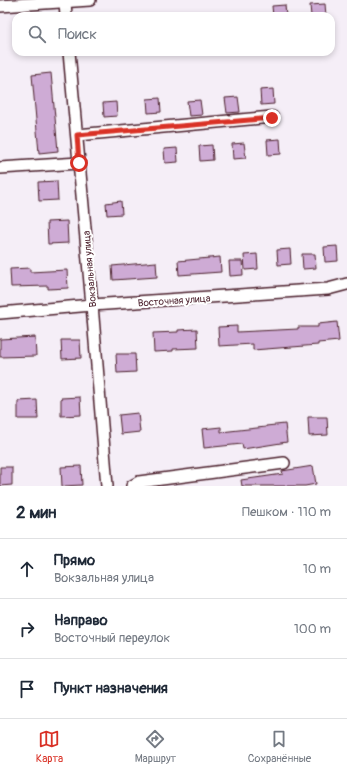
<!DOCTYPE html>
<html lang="ru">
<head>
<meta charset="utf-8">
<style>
  body { margin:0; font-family:Pangolin,sans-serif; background:#f2f2f3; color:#1f2937 }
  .stop { position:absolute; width:12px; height:12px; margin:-9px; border:3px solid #d93025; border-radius:50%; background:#fff }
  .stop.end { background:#d93025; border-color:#fff; box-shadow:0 1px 4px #0008 }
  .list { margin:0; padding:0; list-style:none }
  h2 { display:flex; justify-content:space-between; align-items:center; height:52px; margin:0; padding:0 16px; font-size:17px }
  h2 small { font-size:13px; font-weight:400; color:#747a83 }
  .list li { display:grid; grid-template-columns:26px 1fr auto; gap:12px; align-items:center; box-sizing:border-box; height:60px; padding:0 16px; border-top:1px solid #e0e1e3 }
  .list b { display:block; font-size:15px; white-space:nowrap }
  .list p { margin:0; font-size:13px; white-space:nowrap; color:#747a83 }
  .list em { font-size:13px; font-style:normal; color:#747a83 }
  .icon { flex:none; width:22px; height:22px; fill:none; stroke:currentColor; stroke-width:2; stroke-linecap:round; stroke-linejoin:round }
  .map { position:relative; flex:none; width:347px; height:486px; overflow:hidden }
  .search { position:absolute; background:#fff; box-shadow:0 2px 6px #0003; left:12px; right:12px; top:12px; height:44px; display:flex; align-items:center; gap:10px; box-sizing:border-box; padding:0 14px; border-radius:12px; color:#747a83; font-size:15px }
  .sheet { height:232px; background:#fff }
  nav { display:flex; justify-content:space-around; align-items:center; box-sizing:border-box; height:56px; border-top:1px solid #e0e1e3; background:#fff; font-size:11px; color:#747a83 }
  nav a { display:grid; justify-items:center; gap:2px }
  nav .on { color:#d93025 }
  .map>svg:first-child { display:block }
  .building { fill:#ceabd5; stroke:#4a1f2b }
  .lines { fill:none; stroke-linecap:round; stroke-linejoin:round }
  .street-casing { stroke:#4a1f2b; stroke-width:14 }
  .street { stroke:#fff; stroke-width:11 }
  .route { stroke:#d93025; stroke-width:5 }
  .labels { text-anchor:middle; stroke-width:4; stroke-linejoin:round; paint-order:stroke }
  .street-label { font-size:10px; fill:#4a1f2b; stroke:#fff }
</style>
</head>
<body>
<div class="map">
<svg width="347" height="486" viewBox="0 0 347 486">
  <rect width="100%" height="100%" fill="#f5eef7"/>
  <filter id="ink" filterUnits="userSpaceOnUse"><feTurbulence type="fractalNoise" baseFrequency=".025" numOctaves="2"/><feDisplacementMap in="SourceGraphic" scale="8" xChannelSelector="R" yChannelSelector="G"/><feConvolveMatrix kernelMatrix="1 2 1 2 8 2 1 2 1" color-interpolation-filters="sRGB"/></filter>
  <g filter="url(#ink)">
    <!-- building -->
    <g class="building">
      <polygon points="325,4 326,16 311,16 310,5"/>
      <polygon points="285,5 286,16 273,16 272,6"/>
      <polygon points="51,73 58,151 39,153 32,75"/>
      <polygon points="273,89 274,104 261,105 260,90"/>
      <polygon points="238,97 240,112 227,113 225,98"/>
      <polygon points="160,98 161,112 148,113 147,99"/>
      <polygon points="200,100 202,115 189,116 187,101"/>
      <polygon points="116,102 117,116 104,117 103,103"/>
      <polygon points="280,139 281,154 268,155 267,140"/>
      <polygon points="244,143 246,158 233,159 232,144"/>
      <polygon points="212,145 213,160 200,161 199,146"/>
      <polygon points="177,148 178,162 165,163 164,149"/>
      <polygon points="57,181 58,200 39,201 38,182"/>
      <polygon points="121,201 122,214 107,215 106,203"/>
      <polygon points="67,221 68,243 48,244 47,222"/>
      <polygon points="337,246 338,261 325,262 324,247"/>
      <polygon points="290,249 291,264 278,265 277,250"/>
      <polygon points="257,254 258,269 245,270 244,255"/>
      <polygon points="302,254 315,254 316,268 303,269"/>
      <polygon points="220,257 221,272 179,275 178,261"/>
      <polygon points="229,261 242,261 243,275 230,276"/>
      <polygon points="156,262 157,277 113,280 112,266"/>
      <polygon points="30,268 30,272 67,270 68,288 48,289 48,286 11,287 10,269"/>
      <polygon points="337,322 339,341 318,343 318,345 253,350 253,344 219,346 218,327 237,326 237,332 278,330 298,329 298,327 318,327 318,324"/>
      <polygon points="197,329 198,348 173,349 173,351 154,352 153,333 178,332 178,330"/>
      <polygon points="35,337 36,356 0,357 0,339"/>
      <polygon points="61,340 80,340 81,358 62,359"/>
      <polygon points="116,354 135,354 136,372 117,373"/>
      <polygon points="80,397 81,415 61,416 61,398"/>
      <polygon points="37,400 38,419 18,419 18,401"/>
      <polygon points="138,413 140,432 121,434 119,415"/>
      <polygon points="308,417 327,417 328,435 309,436"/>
      <polygon points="285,424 287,442 243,449 242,444 204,448 202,429 221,427 221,432 266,427 266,426"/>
      <polygon points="81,466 82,485 62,486 61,467"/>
      <polygon points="313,466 316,484 305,486 242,486 241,480 283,474 282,471"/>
      <polygon points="0,467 12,467 12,485 0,486"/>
    </g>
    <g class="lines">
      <defs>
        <g id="street">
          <polyline points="65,2 66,16"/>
          <polyline points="0,6 90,0"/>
          <polyline points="69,52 92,305 107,486"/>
          <polyline points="77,135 272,117"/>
          <polyline points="0,168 79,163"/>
          <polyline points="0,313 92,305 328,289 347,284"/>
          <polyline points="132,486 139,482 284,463"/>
        </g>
      </defs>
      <!-- street casing -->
      <use href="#street" class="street-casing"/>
      <!-- street -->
      <use href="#street" class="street"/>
    </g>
  </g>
  <g class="lines" filter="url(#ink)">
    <!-- route -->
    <polyline class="route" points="79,163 77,135 272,118"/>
  </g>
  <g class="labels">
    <!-- street labels -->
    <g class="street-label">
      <text transform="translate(89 269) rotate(-95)" y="4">Вокзальная улица</text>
      <text transform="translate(174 300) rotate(-4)" y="4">Восточная улица</text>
    </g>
  </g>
</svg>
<div class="stop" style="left:79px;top:163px"></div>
<div class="stop end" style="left:272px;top:118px"></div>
<div class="search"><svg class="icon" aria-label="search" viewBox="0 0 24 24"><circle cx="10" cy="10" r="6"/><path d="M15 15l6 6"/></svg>Поиск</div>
</div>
<section class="sheet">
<h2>2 мин<small>Пешком · 110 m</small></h2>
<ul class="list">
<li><svg class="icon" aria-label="ahead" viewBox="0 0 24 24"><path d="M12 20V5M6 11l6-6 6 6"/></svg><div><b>Прямо</b><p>Вокзальная улица</p></div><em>10 m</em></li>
<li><svg class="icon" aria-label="right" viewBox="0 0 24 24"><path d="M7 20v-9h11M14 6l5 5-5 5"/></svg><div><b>Направо</b><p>Восточный переулок</p></div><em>100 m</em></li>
<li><svg class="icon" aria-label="arrive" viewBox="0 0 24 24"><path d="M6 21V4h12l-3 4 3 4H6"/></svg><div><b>Пункт назначения</b></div></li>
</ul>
</section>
<nav>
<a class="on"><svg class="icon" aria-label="map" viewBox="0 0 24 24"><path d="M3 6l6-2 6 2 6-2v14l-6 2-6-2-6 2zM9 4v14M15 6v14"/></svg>Карта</a>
<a><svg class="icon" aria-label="directions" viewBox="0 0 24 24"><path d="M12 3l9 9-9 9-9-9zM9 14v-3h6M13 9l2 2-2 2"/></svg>Маршрут</a>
<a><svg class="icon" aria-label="saved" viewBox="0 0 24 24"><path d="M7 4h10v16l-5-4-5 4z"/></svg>Сохранённые</a>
</nav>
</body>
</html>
